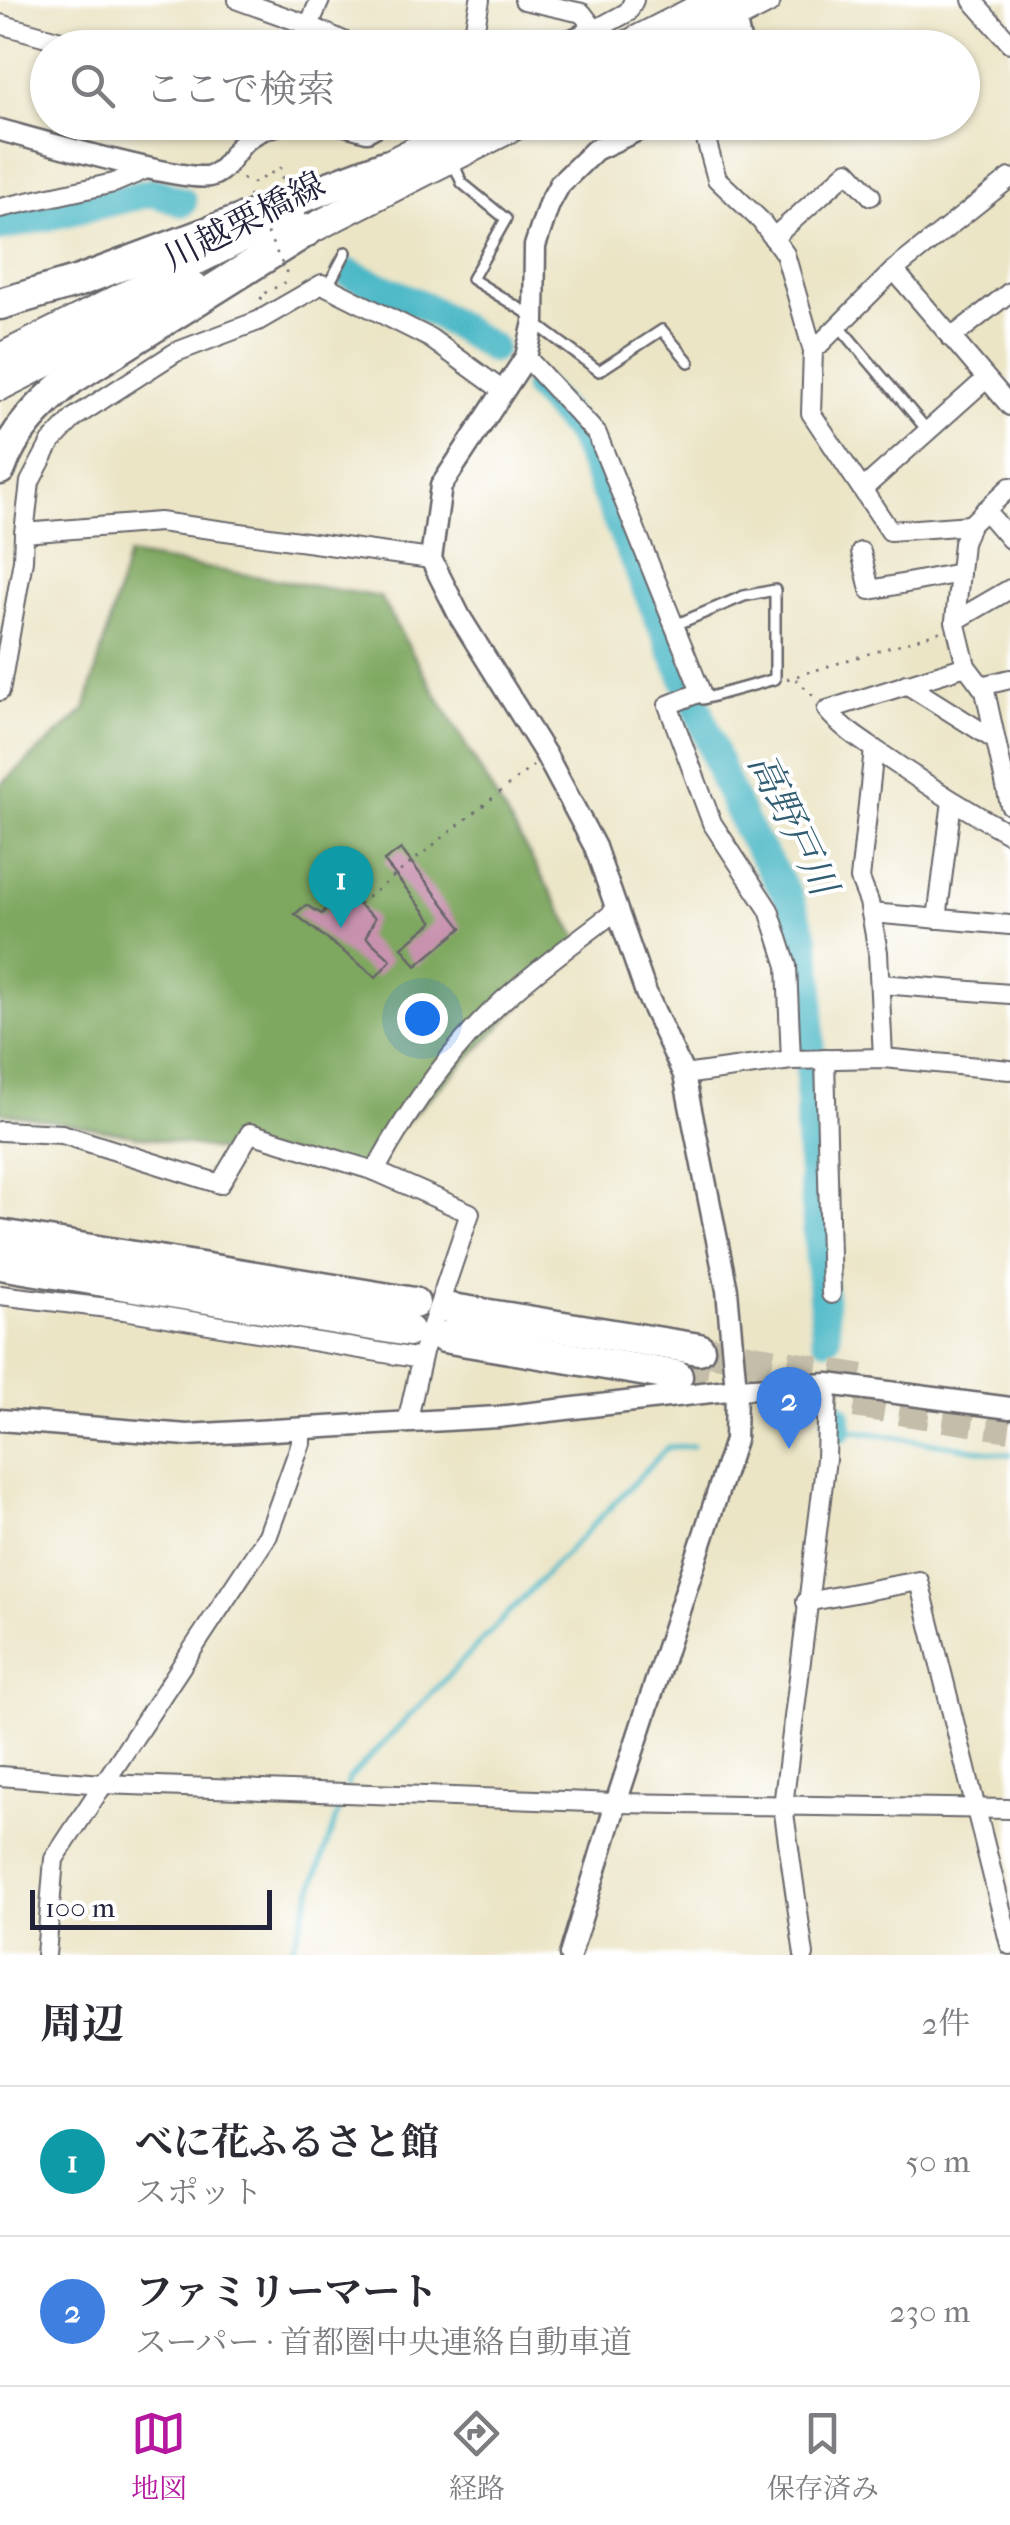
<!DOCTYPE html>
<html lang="ja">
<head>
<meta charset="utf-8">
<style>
  body { margin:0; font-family:"IM FELL French Canon","Noto Serif JP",serif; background:#f7f7f7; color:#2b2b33 }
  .scale { position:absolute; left:30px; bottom:25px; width:242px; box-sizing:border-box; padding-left:10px; border:5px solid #22223b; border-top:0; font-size:28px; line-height:35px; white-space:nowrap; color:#22223b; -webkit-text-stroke:8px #fff; paint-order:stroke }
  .you { position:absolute; left:422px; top:1018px; width:35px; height:35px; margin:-25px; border:8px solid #fff; border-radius:50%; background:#1a73e8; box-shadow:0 0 0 15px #1a73e833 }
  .badge { display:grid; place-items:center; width:65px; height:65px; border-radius:50%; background:#b5179e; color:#fff; font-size:32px; font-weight:700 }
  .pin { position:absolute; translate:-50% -82px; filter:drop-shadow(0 2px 5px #0008) }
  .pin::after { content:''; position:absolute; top:52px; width:35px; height:30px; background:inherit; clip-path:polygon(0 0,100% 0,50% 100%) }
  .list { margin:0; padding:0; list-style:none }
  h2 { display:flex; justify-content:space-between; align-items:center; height:130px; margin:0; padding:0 40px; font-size:42px }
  h2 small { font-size:32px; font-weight:400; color:#7c7c81 }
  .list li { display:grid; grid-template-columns:65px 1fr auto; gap:30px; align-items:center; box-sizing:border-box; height:150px; padding:0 40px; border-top:2px solid #e1e1e2 }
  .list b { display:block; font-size:38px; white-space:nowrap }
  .list p { margin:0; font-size:32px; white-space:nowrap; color:#7c7c81 }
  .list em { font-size:32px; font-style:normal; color:#7c7c81 }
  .icon { flex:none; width:55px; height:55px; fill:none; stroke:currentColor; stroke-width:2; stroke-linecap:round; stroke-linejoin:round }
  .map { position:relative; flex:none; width:1010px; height:1955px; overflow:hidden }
  .search { position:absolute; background:#fff; box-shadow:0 2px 8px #0004; left:30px; right:30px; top:30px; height:110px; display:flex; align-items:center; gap:25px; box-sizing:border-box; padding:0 35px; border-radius:55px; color:#7c7c81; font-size:38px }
  .sheet { height:430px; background:#fff }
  nav { display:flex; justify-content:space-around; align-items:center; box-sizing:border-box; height:140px; border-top:2px solid #e1e1e2; background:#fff; font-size:28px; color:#7c7c81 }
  nav a { display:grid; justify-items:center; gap:5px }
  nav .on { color:#b5179e }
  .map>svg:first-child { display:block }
  .forest { fill:#7ea75f; stroke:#50644d; stroke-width:2.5 }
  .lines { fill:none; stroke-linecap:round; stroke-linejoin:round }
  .stream { stroke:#4bb8c6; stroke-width:5 }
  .river { stroke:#4bb8c6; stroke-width:30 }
  .building { fill:#c892af }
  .motorway-tunnel { stroke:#c3bda9; stroke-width:30; stroke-dasharray:30 15; stroke-linecap:butt }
  .service-casing { stroke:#68666b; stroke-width:14 }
  .minor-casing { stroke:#68666b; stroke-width:22 }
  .tertiary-casing { stroke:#68666b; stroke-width:25 }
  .primary-casing { stroke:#68666b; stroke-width:32 }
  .motorway-casing { stroke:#68666b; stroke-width:35 }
  .path { stroke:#68666b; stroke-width:2.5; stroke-dasharray:2.5 8; stroke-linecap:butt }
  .service { stroke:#fff; stroke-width:9 }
  .minor { stroke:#fff; stroke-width:18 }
  .tertiary { stroke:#fff; stroke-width:20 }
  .primary { stroke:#fff; stroke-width:28 }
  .motorway { stroke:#fff; stroke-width:30 }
  .path-bridge { stroke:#68666b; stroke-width:2.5; stroke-dasharray:2.5 8; stroke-linecap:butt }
  .labels { text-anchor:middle; stroke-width:8; stroke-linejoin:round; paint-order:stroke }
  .street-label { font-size:35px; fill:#22223b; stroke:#fff }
  .water-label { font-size:38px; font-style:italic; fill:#325e73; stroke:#fff }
</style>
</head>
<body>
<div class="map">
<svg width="1010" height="1955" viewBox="0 0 1010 1955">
  <rect width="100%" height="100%" fill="#fff"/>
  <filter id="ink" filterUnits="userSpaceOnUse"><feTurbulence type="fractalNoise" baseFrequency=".01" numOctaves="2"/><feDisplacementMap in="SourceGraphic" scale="20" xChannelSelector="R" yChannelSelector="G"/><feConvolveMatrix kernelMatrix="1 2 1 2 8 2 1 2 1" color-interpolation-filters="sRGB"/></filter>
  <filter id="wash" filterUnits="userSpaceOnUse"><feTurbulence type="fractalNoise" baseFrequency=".0048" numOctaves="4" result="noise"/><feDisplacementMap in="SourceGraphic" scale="40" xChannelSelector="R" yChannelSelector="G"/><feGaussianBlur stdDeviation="2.25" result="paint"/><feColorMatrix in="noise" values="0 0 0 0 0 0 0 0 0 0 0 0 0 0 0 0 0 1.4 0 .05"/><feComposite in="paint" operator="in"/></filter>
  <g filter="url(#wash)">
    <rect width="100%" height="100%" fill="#ebe4c5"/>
    <!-- forest -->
    <polygon class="forest" points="128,555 380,597 581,944 355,1174 0,1112 0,785 85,710"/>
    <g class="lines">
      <!-- stream -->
      <g class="stream">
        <polyline points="838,1428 1010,1455"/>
        <polyline points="347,1786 349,1779 668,1447 693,1446"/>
        <polyline points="290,1955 343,1797"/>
      </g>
      <!-- river -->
      <g class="river">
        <polyline points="0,227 153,192 182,202"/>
        <polyline points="348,273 424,306 492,348"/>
        <polyline points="538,388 580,434 588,452 698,709 725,782 746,827 789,898 804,938 810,984 810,1139 826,1337"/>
        <polyline points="837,1417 838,1428"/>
      </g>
    </g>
    <g id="blocks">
      <!-- building -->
      <g class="building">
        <polygon points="401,849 462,928 416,966 402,947 433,922 384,861"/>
        <polygon points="340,890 375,918 366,937 391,960 376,977 295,914 306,905 322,914"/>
      </g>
    </g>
  </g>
  <g filter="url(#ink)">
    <use href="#blocks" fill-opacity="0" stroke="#68666b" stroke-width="2.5"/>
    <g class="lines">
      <!-- motorway-tunnel -->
      <g class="motorway-tunnel">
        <polyline points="699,1349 873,1381"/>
        <polyline points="677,1376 1010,1427"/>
      </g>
      <defs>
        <g id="service">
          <polyline points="453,162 462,183 506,219 472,279 532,316"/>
          <polyline points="328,286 346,252"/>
          <polyline points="536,324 599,371 662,330 689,362"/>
          <polyline points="839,326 928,431"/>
          <polyline points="675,625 744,596 775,590 775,679 703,699 702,695"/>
        </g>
        <g id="minor">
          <polyline points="238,0 308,25 359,48"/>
          <polyline points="524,0 582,13 595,30 628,12 634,0"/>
          <polyline points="972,0 1010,43"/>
          <polyline points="0,24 86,48"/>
          <polyline points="299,48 320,0"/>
          <polyline points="471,48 480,0"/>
          <polyline points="701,122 717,179 761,221 785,254 813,351"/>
          <polyline points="0,208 114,183 149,168"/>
          <polyline points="773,238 848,171 871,196"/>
          <polyline points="894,270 1010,406"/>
          <polyline points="951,338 1010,292"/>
          <polyline points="526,357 597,434 701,692 668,705 712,823 769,910 787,966 791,1060"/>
          <polyline points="1010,487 970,525 963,543 955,621 966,666 985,691 1010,805"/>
          <polyline points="864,488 986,379"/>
          <polyline points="985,510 1010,539"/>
          <polyline points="970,525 890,531 811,413 813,351 894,270 1010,178"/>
          <polyline points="24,533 30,482 51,442 75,417 176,352 258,321 322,284 430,338 503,391"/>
          <polyline points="861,552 870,590 960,573"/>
          <polyline points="955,621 1010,589"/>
          <path d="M966,666l-139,44c16,20 40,34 62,49 39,27 79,52 121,75"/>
          <polyline points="906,684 995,740"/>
          <polyline points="981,686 1010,679"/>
          <polyline points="0,691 23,560 24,533 159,522 431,559"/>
          <polyline points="874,749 860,879 869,902 878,952 883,1058"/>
          <polyline points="871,913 1010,925"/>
          <polyline points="937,919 952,801"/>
          <polyline points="881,984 1010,994"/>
          <polyline points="825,1059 831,1294"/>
          <polyline points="684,1075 791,1060 883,1058 1010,1070"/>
          <path d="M0,1131l62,3 158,50 30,-51 125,38c34,-64 84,-134 140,-181 33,-29 68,-54 102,-80"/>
          <polyline points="375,1171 470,1213 423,1352 407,1423"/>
          <polyline points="0,1295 124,1310 421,1359"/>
          <polyline points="806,1602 919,1581 1010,1945"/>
          <polyline points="0,1776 103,1784 616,1803 1010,1809"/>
          <polyline points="46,1955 54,1859 268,1535 301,1443 301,1429"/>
          <polyline points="804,1955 783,1806 826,1459 828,1384"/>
        </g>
        <g id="tertiary">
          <polyline points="732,6 742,48"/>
          <polyline points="553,48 595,30"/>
          <polyline points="335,122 367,131 383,122"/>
          <path d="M0,130c34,9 186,53 210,46 16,-5 21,-20 32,-32 12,-13 30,-19 48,-22"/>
          <polyline points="0,1420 187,1435 498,1417 736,1389 828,1384 1010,1408"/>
          <polyline points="570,1955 616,1803 735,1440 736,1389 727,1290 684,1075 646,993 595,847 546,755 460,617 431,559 441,486 526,357 534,322 535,246 549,204 560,184 595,150 656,122"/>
        </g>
        <g id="primary">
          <polyline points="622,48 716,0"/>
          <polyline points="673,48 766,0"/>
          <polyline points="364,177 472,122"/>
          <polyline points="291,239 522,122"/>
          <polyline points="0,358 290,214"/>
          <polyline points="0,386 195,288"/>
        </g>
        <g id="motorway">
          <polyline points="0,304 79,281 385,166"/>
          <path d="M0,469c13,-38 41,-65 71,-90l237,-149"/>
          <polyline points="0,1235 414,1303"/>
          <polyline points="0,1264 409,1331"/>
          <polyline points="452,1309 699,1349"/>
          <polyline points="444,1337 677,1376"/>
        </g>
      </defs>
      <!-- service casing -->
      <use href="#service" class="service-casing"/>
      <!-- minor casing -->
      <use href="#minor" class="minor-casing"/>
      <!-- tertiary casing -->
      <use href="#tertiary" class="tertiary-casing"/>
      <!-- primary casing -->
      <use href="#primary" class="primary-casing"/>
      <!-- motorway casing -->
      <use href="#motorway" class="motorway-casing"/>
      <!-- path -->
      <g class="path">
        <polyline points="242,179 253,183 281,168 283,177 275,181"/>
        <polyline points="262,299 259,296 290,280"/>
        <polyline points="787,679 942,631"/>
        <polyline points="796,679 815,698"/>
        <polyline points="359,904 533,766"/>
      </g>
      <!-- service -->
      <use href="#service" class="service"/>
      <!-- minor -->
      <use href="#minor" class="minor"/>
      <!-- tertiary -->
      <use href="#tertiary" class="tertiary"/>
      <!-- primary -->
      <use href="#primary" class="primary"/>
      <!-- motorway -->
      <use href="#motorway" class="motorway"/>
      <!-- path-bridge -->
      <polyline class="path-bridge" points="249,195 290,280"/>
    </g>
  </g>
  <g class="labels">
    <!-- street labels -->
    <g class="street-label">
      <text transform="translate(244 221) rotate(-27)" y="12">川越栗橋線</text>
    </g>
    <!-- water labels -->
    <g class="water-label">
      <text transform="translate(793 824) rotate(64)" y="13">高野戸川</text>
    </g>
  </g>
</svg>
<div class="scale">100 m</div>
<div class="you"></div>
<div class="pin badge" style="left:341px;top:928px;background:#0f9aa8">1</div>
<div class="pin badge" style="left:789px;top:1449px;background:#3f7fe0">2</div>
<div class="search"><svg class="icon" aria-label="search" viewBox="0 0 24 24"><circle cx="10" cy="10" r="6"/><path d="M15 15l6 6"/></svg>ここで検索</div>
</div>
<section class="sheet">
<h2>周辺<small>2件</small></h2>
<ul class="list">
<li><span class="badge" style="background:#0f9aa8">1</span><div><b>べに花ふるさと館</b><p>スポット</p></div><em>50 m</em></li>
<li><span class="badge" style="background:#3f7fe0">2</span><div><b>ファミリーマート</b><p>スーパー · 首都圏中央連絡自動車道</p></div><em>230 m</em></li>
</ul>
</section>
<nav>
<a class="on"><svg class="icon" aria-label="map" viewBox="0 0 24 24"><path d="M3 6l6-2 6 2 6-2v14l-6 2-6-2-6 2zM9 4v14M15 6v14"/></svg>地図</a>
<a><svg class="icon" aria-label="directions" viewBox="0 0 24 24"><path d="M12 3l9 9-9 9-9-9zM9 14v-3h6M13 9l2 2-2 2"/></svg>経路</a>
<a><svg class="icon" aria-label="saved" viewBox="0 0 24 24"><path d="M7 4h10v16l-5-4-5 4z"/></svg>保存済み</a>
</nav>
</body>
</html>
